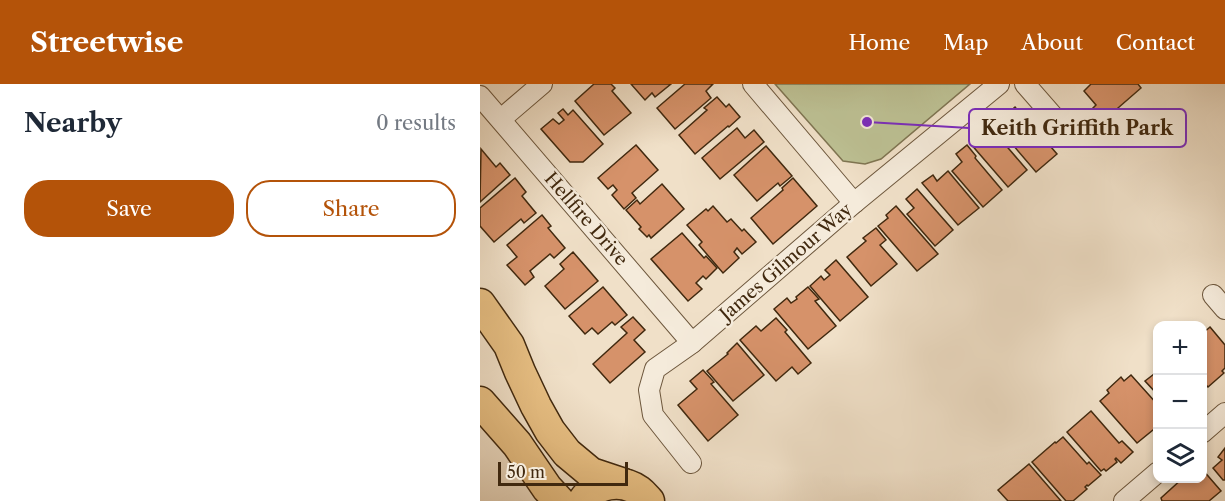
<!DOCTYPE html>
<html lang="en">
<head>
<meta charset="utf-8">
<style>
  body { margin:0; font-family:"Libre Caslon Text",serif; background:#f2f2f3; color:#1f2937 }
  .controls { position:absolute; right:18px; bottom:18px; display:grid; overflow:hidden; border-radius:12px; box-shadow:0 3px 9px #0003 }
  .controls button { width:54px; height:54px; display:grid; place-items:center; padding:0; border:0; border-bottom:2px solid #e0e1e3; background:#fff; color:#1f2937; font:30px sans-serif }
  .scale { position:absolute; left:18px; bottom:15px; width:130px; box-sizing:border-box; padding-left:6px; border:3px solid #41290f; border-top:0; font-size:16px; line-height:21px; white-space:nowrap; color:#41290f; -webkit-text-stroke:4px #f5ebdb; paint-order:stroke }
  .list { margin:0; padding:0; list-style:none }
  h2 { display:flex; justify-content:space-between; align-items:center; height:78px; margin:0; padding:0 24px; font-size:26px }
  h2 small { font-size:20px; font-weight:400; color:#747a83 }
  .actions { display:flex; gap:12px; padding:18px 24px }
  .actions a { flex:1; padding:14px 0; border:2px solid #b45309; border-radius:24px; text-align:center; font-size:21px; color:#b45309 }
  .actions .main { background:#b45309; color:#fff }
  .icon { flex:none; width:33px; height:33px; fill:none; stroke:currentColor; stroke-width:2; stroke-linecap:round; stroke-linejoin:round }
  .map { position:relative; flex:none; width:745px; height:417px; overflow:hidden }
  header { display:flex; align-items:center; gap:36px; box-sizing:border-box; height:84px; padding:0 30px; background:#b45309; color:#fff }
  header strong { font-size:28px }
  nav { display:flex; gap:33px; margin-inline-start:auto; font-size:21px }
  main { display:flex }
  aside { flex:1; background:#fff }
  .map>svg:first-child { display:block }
  .green { fill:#bdc194; stroke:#7f7552; stroke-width:1.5 }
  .building { fill:#d6926a; stroke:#41290f; stroke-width:1.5 }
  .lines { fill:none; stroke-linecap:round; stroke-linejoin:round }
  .minor-casing { stroke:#6d573d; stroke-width:22 }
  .primary-casing { stroke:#41290f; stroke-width:33 }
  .minor { stroke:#f5ebdb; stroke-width:20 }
  .primary { stroke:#e8c084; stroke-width:30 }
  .labels { text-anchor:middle; stroke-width:5; stroke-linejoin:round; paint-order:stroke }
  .street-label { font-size:18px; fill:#41290f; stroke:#f5ebdb }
  .leader { fill:none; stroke:#7b2cbf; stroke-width:2 }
  .callout-dot { fill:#7b2cbf; stroke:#f5ebdb; stroke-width:2 }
  .callout { fill:#f5ebdb; stroke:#7b2cbf; stroke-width:2 }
  .callout-label { font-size:20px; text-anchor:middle; font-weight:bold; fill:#41290f }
</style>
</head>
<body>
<header>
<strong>Streetwise</strong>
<nav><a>Home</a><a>Map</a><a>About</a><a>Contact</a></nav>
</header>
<main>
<aside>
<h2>Nearby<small>0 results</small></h2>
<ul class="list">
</ul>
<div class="actions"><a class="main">Save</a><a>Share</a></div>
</aside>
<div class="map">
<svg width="745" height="417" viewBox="0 0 745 417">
  <rect width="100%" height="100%" fill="#f0e0c8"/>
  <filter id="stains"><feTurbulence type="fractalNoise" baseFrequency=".00333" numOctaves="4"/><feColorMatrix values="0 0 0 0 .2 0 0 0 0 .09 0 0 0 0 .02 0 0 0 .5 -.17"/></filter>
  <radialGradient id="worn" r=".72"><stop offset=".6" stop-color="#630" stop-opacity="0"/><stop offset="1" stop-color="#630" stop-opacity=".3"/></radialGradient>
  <!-- green -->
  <polygon class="green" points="295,0 490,0 401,75 385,80 363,77"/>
  <!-- building -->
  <g class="building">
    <polygon points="114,0 131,0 135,4 132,7 151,29 124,51 95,17"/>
    <polygon points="151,0 191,0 175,13 172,9 165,16"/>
    <polygon points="205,0 233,0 226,7 231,14 195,45 177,24"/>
    <polygon points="611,0 658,0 661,4 623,37 612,25 616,21 604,7"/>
    <polygon points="237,13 246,23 249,20 260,33 249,43 248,42 215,70 199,51 227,26 224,24"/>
    <polygon points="535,23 548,39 553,35 568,53 565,56 577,70 556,88 515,40"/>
    <polygon points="83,25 88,31 93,26 123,60 103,78 90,78 61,45 73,35 79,40 84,36 78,29"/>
    <polygon points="257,44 265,54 274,46 284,58 240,95 222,74"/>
    <polygon points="500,51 507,60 517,51 547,86 528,103 490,59"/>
    <polygon points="156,61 178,86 152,109 156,114 144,125 132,111 137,106 133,101 128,105 118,94"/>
    <polygon points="487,61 496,72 495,74 522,106 503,123 472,87 482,78 476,70"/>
    <polygon points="286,62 312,92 300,102 298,99 277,117 254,91"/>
    <polygon points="1,65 16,83 20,79 30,91 0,118"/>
    <polygon points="468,87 499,124 478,141 442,99 453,91 457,97"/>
    <polygon points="35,94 46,108 42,112 56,129 44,139 41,135 14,158 0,142 0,124"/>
    <polygon points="313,94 337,122 293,160 271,134 303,106 302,104"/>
    <polygon points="182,100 204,125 171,154 169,151 167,153 159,145 161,143 146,126 157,116 160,120"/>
    <polygon points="437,105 473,146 455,162 427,130 434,124 426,115"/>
    <polygon points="233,122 247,138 251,135 262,147 264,145 276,158 262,170 257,164 254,168 259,174 243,189 219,161 222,158 207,141 226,125 228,127"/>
    <polygon points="416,122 458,170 437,187 398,142 408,134 406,131"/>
    <polygon points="62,131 71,142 68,144 85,164 74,174 70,170 50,187 54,193 45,201 27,181 37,173 27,161"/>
    <polygon points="396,144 406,156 400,161 417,180 391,202 367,173 386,157 383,154"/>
    <polygon points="202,149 224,174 226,172 237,184 226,195 223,192 216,199 222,205 208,217 171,175"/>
    <polygon points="93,168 118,197 85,225 65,202 84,185 80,180"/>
    <polygon points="356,176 388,213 360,237 330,202 341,192 344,196 350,191 345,186"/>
    <polygon points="123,203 147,231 135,241 132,238 118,250 112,244 105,250 89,232"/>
    <polygon points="328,203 339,215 335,217 356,242 328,265 294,225 307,214 311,219 317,215 316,213"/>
    <polygon points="153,233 165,246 154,256 165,268 130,299 113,280 147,249 141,243"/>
    <polygon points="296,234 307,246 305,248 331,279 318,290 312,283 296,297 260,256 276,242 281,247"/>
    <polygon points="730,243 745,261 745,284 742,287 744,289 728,303 722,297 722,250"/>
    <polygon points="257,259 284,291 253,317 227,287 248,270 247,269"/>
    <polygon points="223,286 234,298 231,300 258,331 228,357 198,321 217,305 210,297"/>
    <polygon points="678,287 678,311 665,297"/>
    <polygon points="651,291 678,321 678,349 677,350 673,346 657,359 620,317 629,309 627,306 641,293 644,297"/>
    <polygon points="611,327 639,359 642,357 653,368 641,379 636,374 635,375 637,378 626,387 624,385 621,387 587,348"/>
    <polygon points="583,353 607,380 609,378 621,391 608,402 607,401 605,403 607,405 593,417 586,417 552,378 575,358 576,359"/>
    <polygon points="745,364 745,396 743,396 733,384 742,376 738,373"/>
    <polygon points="549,380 581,417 528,417 518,406"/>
    <polygon points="722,385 741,407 729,417 682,417 681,414 703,394 722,394"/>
  </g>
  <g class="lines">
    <defs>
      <g id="minor">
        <polyline points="273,0 374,119"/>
        <polyline points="545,0 587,48"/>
        <polyline points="0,12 212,259"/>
        <polyline points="21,35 62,0"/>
        <polyline points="733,211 745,225"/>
        <polyline points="722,349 745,329"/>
        <polyline points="211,379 173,331 169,306 175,285 212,259 374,119 519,0"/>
        <polyline points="644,417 678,388"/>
      </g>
      <g id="primary">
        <polyline points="0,220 29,261 40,288 56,322 70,347 87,369 111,389 144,400"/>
        <polyline points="0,318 37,360 67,404 79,417"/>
        <path d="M103,417c12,-18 38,-23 56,-10 4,3 7,7 10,10"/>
      </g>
    </defs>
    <!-- minor casing -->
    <use href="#minor" class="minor-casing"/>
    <!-- primary casing -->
    <use href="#primary" class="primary-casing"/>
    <!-- minor -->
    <use href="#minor" class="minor"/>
    <!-- primary -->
    <use href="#primary" class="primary"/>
  </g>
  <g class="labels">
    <!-- street labels -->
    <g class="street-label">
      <text transform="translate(106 135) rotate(49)" y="6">Hellfire Drive</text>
      <text transform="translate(306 178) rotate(-41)" y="6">James Gilmour Way</text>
    </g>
  </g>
  <!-- callouts -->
  <path class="leader" d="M387 38L489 44"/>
  <circle class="callout-dot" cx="387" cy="38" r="6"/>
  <rect class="callout" x="489" y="25" width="217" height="38" rx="6"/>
  <g class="callout-label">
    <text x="597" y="51">Keith Griffith Park</text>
  </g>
  <rect width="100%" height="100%" filter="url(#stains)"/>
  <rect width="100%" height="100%" fill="url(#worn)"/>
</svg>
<div class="controls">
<button>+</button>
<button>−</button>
<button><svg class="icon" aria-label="layers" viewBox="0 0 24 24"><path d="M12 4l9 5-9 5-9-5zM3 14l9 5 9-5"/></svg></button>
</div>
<div class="scale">50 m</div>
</div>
</main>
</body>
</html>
